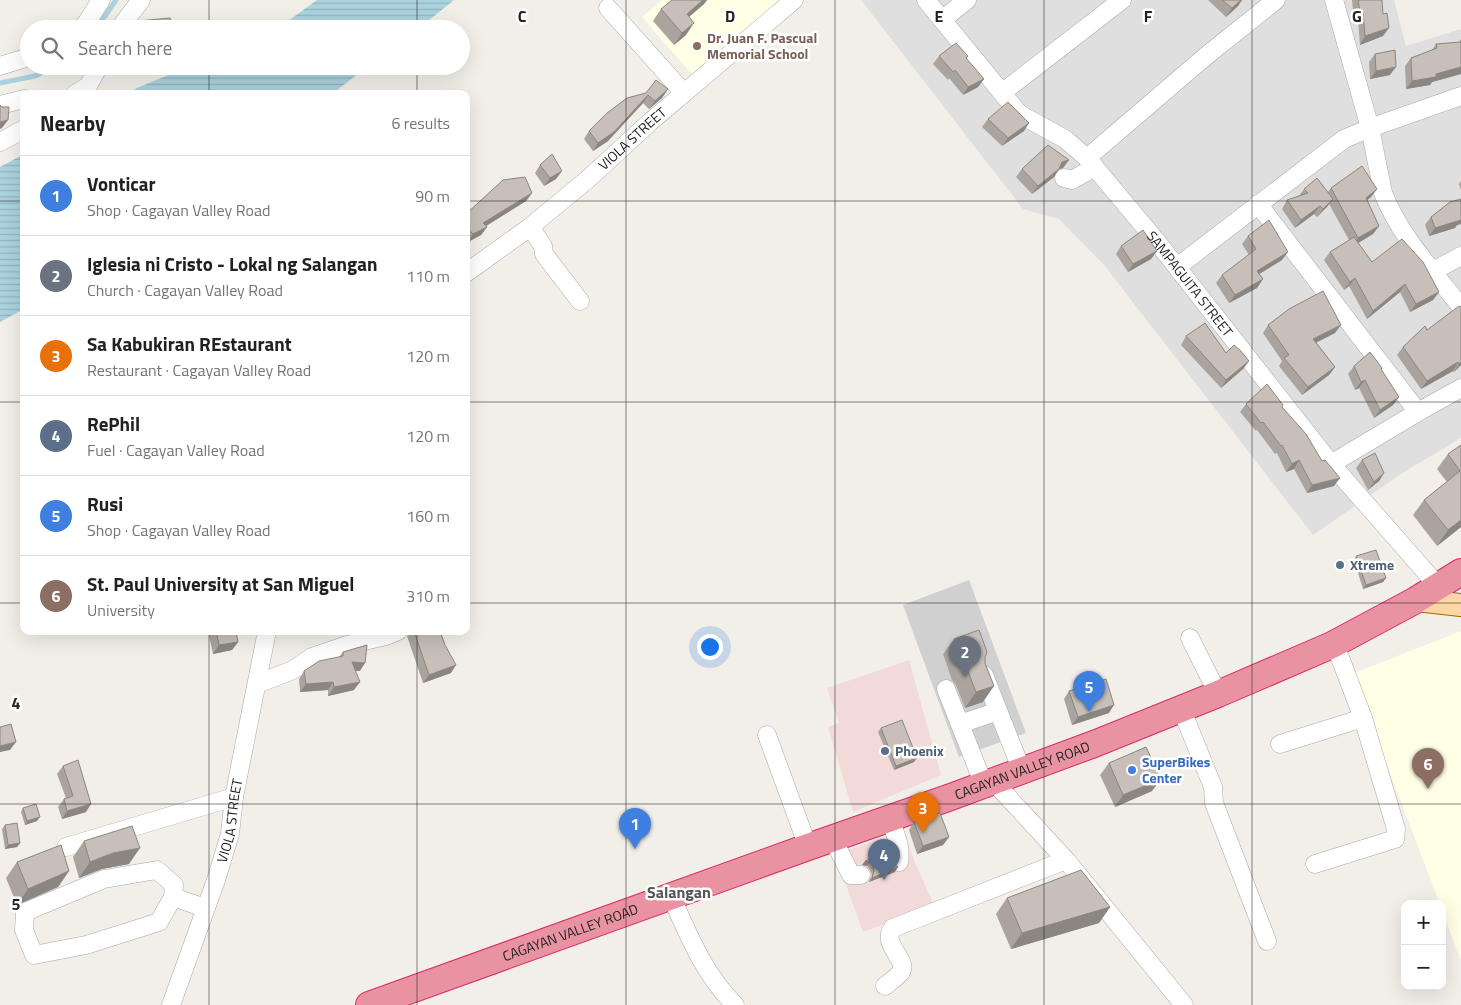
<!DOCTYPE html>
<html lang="en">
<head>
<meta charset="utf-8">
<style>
  body { margin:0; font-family:"Titillium Web",sans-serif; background:#f6f6f6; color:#202124 }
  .controls { position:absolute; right:15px; bottom:15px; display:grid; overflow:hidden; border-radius:10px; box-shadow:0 5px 20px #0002 }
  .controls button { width:45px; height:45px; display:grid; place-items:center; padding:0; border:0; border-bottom:1px solid #e0e0e0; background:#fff; color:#202124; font:25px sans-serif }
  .you { position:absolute; left:709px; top:646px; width:18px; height:18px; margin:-12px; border:4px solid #fff; border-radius:50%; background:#1a73e8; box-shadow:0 0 0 8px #1a73e833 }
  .badge { display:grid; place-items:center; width:32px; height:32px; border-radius:50%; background:#111827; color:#fff; font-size:16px; font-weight:700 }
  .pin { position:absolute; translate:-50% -41px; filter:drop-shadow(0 1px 2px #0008) }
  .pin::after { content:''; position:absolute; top:26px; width:18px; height:15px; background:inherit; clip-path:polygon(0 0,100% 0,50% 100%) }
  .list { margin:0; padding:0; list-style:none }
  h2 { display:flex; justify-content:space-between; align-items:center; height:65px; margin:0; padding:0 20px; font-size:21px }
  h2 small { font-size:16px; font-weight:400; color:#757577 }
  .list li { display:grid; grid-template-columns:32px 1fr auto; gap:15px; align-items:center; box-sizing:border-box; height:80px; padding:0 20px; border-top:1px solid #e0e0e0 }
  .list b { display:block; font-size:19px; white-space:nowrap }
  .list p { margin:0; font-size:16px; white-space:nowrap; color:#757577 }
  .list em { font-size:16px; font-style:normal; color:#757577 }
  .icon { flex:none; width:28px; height:28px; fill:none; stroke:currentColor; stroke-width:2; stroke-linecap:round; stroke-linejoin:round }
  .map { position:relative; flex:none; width:1461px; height:1005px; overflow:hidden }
  .search { position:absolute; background:#fff; box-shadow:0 5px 20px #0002; left:20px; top:20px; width:450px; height:55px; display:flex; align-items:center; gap:12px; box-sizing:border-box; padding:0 18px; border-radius:28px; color:#757577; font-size:19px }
  .panel { position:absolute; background:#fff; box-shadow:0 5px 20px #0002; left:20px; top:90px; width:450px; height:545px; border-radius:10px }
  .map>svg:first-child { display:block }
  .residential { fill:#e0dfdf }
  .commercial { fill:#f2dad9 }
  .education { fill:#ffffe5 }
  .religious { fill:#d0d0d0 }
  .water { fill:url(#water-rules) }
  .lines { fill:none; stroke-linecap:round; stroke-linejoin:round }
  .stream { stroke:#aad3df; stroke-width:5 }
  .minor-casing { stroke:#a9a9a9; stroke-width:19 }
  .major-casing { stroke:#a06b00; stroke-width:24 }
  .highway-casing { stroke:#dc2a67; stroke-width:28 }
  .minor { stroke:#fff; stroke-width:18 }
  .major { stroke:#fcd6a4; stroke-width:22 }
  .highway { stroke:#e892a2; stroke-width:26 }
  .wall { fill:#aba49e }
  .shaded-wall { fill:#8b8681 }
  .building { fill:#c7bfb8; stroke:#8b8681 }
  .grid { fill:none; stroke:#222; stroke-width:1; stroke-opacity:0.55 }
  .education-dot { fill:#8d6e63; stroke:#fff; stroke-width:2 }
  .service-dot { fill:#5c6f8a; stroke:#fff; stroke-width:2 }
  .shop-dot { fill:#3f7fe0; stroke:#fff; stroke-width:2 }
  .labels { text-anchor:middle; stroke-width:5; stroke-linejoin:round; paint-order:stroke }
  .education-label { font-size:14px; font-weight:bold; fill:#785e54; stroke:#fff; text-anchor:start }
  .street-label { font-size:14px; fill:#222; stroke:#fff }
  .service-label { font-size:14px; font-weight:bold; fill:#4e5e75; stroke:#fff; text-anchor:start }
  .shop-label { font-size:14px; font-weight:bold; fill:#366cbe; stroke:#fff; text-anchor:start }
  .quarter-label { font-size:16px; font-weight:bold; fill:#555; stroke:#fff }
  .grid-label { font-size:16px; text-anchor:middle; font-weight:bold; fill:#222; stroke:#fff; stroke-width:5; stroke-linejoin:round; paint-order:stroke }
</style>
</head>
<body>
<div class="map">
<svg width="1461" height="1005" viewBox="0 0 1461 1005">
  <defs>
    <pattern id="water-rules" width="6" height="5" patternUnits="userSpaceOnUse" patternTransform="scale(1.25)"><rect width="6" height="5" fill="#aad3df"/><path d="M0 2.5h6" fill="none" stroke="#92b5bf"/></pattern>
  </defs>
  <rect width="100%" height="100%" fill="#f2efe9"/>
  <!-- residential -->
  <polygon class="residential" points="861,0 1394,0 1406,46 1461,29 1461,438 1404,472 1313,535 1104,265 1059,219 1023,209"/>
  <!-- commercial -->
  <g class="commercial">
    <polygon points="909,660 941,775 853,812 828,727 839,723 827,688"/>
    <polygon points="902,832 934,906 863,932 835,854"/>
  </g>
  <!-- education -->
  <g class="education">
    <polygon points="662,0 785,0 692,74 642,17"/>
    <polygon points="1461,631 1461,960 1442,911 1442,904 1440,904 1352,674"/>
  </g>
  <!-- religious -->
  <polygon class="religious" points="969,580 1026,733 959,757 903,605"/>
  <!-- water -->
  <g class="water">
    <polygon points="317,0 454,0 418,29 277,29"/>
    <polygon points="190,66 368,66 332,94 128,94 137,88"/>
    <polygon points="24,154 24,309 0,322 0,167"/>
  </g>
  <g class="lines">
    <!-- stream -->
    <g class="stream">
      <polyline points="96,29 116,0"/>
      <polyline points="0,83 35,76 57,66"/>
    </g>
    <defs>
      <g id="minor">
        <path id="s1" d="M926,0l90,110 5,5 44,24 22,19 71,85 173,221 107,122"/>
        <path d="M1334,0l36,128 13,65c17,43 50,78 78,114"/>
        <polyline points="608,8 684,93"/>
        <polyline points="943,19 967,0"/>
        <polyline points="79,29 85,25 101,0"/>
        <polyline points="119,29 141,0"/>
        <polyline points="0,66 29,57"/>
        <polyline points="1003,92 1122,0"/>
        <polyline points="75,94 88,86 99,66"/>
        <polyline points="0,105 24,99"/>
        <polyline points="0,142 24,129"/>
        <polyline points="1087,158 1206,56 1276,0"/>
        <polyline points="1064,178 1072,180 1095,167"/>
        <polyline points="1258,204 1418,412"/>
        <polyline points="530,227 543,246 544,254 580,301"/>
        <polyline points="1177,267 1344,139 1370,128 1461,96"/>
        <polyline points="1433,271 1461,256"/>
        <path id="s2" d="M466,273l64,-46 58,-48 62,-57 144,-122"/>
        <polyline points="1331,464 1418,412 1461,388"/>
        <polyline points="1190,638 1218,694"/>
        <polyline points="984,675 1022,771"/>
        <polyline points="257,684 293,670 312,657 347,645 386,636 398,631"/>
        <polyline points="946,689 984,785"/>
        <polyline points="1181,708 1213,787 1214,803 1267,941"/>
        <polyline points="960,724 998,711"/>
        <polyline points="767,735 808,847"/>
        <polyline points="1280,744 1363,718"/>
        <polyline points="993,781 1066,860 1184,1005"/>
        <path d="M889,819c6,13 13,28 10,43"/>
        <polyline points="833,839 851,875 861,875"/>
        <polyline points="66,847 234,797"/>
        <polyline points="1315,864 1395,839 1396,829 1363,718 1339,655 1332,645"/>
        <polygon points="157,870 174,885 173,897 159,922 86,945 34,955 24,930 25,912 104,879"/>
        <path d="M671,896c18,40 33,78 64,109"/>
        <polyline points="173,897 205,908"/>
        <path d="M885,986c5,-4 12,-9 16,-14 8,-12 -21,-28 -8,-44l173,-68"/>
        <path id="s3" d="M171,1005l45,-125 14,-46 4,-37 33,-166"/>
      </g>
      <polyline id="major" points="1416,600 1461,605"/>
      <g id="highway">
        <path id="s4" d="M369,1005l439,-158 140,-49 146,-54 124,-50 114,-49 84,-45 45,-28"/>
      </g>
    </defs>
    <!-- minor casing -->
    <use href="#minor" class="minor-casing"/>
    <!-- major casing -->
    <use href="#major" class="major-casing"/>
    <!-- highway casing -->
    <use href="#highway" class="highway-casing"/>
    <!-- minor -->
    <use href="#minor" class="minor"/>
    <!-- major -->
    <use href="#major" class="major"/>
    <!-- highway -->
    <use href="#highway" class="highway"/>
  </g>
  <!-- wall -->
  <g class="wall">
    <polygon points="672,0 707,0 704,4 689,17 686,35 674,45 653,21 661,9"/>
    <polygon points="1208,0 1242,0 1238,6 1226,17"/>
    <polygon points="1352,0 1382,0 1383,36 1360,45 1358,20 1354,20"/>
    <polygon points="1461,39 1461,74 1432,82 1430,85 1406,89 1405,66 1411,58 1432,50 1436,44 1459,42"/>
    <polygon points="1375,54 1390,75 1370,79 1369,62"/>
    <polygon points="939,56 968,56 966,59 984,79 978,87 963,95 949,78 948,80 933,64"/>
    <polygon points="668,89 662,98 649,109 643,103 608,141 593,151 584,139 589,131 627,98"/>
    <polygon points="988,119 1024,131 1002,146 982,127"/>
    <polygon points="540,165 556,179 544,186 535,173"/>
    <polygon points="1063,168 1059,169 1054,177 1032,194 1016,177 1022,169"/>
    <polygon points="1461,181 1461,190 1459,184"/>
    <polygon points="1331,188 1377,189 1371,197 1367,200 1379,226 1373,234 1358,243 1372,262 1439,292 1433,300 1410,312 1400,292 1367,319 1349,286 1344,290 1324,260 1330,252 1349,240 1329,204 1317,217 1314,214 1295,228 1282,209 1287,200 1299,196 1304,189 1328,192"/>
    <polygon points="532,193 526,201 486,226 487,227 481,235 468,242 466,241 466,214"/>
    <polygon points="1461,199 1461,224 1457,225 1455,228 1429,236 1425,225 1431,217"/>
    <polygon points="1248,236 1282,260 1259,274 1263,279 1257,288 1229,303 1216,283 1222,275 1249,255 1242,244"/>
    <polygon points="1121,246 1157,251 1151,259 1128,272 1116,254"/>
    <polygon points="1461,307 1461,365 1454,372 1453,371 1421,389 1397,355 1403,347"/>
    <polygon points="1268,325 1335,333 1316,342 1335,367 1329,375 1302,395 1279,366 1282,361 1263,333"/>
    <polygon points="1186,336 1226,353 1249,361 1243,369 1221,388 1181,345"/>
    <polygon points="1354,366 1381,370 1399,397 1393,405 1374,418 1359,388 1355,390 1348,374"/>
    <polygon points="1246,404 1283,405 1282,407 1334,486 1307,493 1294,469 1286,472 1277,453 1275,454 1257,430 1256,431 1240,412"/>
    <polygon points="1461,445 1461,527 1437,546 1413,515 1424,500 1447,482 1437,469 1448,454"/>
    <polygon points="1362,460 1384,473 1379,481 1368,490 1356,468"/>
    <polygon points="1356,556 1386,578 1383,582 1363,589 1354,560"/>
    <polygon points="208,631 236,631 238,642 232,650 213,654"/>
    <polygon points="411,631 440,631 445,645 451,673 423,683 407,636"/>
    <polygon points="954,639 985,657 983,702 965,708 956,685 952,680 943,654"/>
    <polygon points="343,652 360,671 356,671 354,690 328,696 328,690 300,692 299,679 304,671 339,657"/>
    <polygon points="1069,691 1109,713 1072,725 1064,699"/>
    <polygon points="881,728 914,762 894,770 878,732"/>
    <polygon points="1109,763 1152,791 1115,807 1100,775"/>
    <polygon points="63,766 86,812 62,819 58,807 64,799 66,798 57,774"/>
    <polygon points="23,808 37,821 25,825 21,812"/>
    <polygon points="914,822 949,837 943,845 917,854 909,830"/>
    <polygon points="5,825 20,843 17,847 5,849 2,829"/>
    <polygon points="84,841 129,864 102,869 79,878 73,857"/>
    <polygon points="865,861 892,862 895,872 869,882 872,875 870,870 867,866 862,865"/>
    <polygon points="17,862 69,871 58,887 17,905 6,878"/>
    <polygon points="1007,898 1110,907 1099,923 1011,949 996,914"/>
  </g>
  <!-- shaded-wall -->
  <g class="shaded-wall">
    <polygon points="703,0 707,0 704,4 678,26 687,14"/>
    <polygon points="1241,0 1242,0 1238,6 1226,17 1232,8"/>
    <polygon points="1360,12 1363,12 1358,20 1354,20"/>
    <polygon points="694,23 686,35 674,45 682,33"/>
    <polygon points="1389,28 1383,36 1360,45 1365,36"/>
    <polygon points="1396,67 1390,75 1370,79 1376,71"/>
    <polygon points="1461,67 1461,74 1432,82 1430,85 1406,89 1412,81"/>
    <polygon points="984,79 978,87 963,95 968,87"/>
    <polygon points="668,89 662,98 649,109 655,101"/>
    <polygon points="648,95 643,103 608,141 593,151 598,143"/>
    <polygon points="8,120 2,128 0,129 0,122"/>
    <polygon points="1029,123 1024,131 1002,146 1008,138"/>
    <polygon points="1069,160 1063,168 1057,170 1062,162"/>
    <polygon points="1059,169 1054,177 1032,194 1038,186"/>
    <polygon points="562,171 556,179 544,186 550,178"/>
    <polygon points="1377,189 1371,197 1360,206 1366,198"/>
    <polygon points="532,193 526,201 478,231 483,223"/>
    <polygon points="1333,199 1327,207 1317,217 1323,209"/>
    <polygon points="1320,206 1314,214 1295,228 1301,220"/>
    <polygon points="1461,217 1461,224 1457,225 1455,228 1429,236 1435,228"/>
    <polygon points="1379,226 1373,234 1353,246 1358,238"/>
    <polygon points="487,227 481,235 468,242 473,234"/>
    <polygon points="1157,251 1151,259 1128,272 1133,264"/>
    <polygon points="1288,252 1282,260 1251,279 1257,271"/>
    <polygon points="1355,278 1349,286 1344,290 1350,282"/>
    <polygon points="1263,279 1257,288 1229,303 1235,295"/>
    <polygon points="1405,284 1400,292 1367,319 1373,311"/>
    <polygon points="1439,292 1433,300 1410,312 1416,304"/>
    <polygon points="1341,325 1335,333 1308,347 1313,339"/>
    <polygon points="1249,361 1243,369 1221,388 1226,380"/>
    <polygon points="1458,362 1453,371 1421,389 1427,381"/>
    <polygon points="1461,362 1461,365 1454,372 1459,364"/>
    <polygon points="1335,367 1329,375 1302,395 1308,387"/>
    <polygon points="1365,380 1359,388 1355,390 1361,382"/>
    <polygon points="1399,397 1393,405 1374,418 1380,410"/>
    <polygon points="1299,460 1294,469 1286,472 1292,464"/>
    <polygon points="1384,473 1379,481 1368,490 1374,482"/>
    <polygon points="1340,478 1334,486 1307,493 1312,485"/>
    <polygon points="1461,520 1461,527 1437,546 1448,530"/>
    <polygon points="1386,578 1383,582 1363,589 1366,585"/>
    <polygon points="238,642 232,650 213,654 219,645"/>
    <polygon points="352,662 365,663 360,671 346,670"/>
    <polygon points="456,665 451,673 423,683 429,675"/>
    <polygon points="333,682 328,690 300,692 306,684"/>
    <polygon points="360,682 354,690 328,696 334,687"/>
    <polygon points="994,686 983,702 965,708 976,692"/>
    <polygon points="1114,705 1109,713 1072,725 1078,717"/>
    <polygon points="16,742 10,750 0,752 0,746"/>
    <polygon points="917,758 914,762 894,770 896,766"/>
    <polygon points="1161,779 1152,791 1115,807 1123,795"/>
    <polygon points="91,804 86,812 62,819 67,811"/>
    <polygon points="40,817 37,821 25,825 27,821"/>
    <polygon points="949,837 943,845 917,854 923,846"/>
    <polygon points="20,843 17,847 5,849 8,845"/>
    <polygon points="140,848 129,864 102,869 79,878 90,862 113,853"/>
    <polygon points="865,861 870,862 867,866 862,865"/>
    <polygon points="898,867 895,872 869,882 872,878"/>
    <polygon points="69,871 58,887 17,905 28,889"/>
    <polygon points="1110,907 1099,923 1011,949 1022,933"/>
  </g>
  <!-- building -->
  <g class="building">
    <polygon points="672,0 703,0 687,14 694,23 682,33 661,9"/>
    <polygon points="1222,0 1241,0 1232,8"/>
    <polygon points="1358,0 1382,0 1383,14 1387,13 1389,28 1365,36 1363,12 1360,12"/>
    <polygon points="170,18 173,29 136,29 135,24 138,21"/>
    <polygon points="1461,42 1461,67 1436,74 1436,77 1412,81 1411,58 1437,48 1436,44"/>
    <polygon points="956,43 968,56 966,58 984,79 968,87 955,70 953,72 939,56"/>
    <polygon points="1395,50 1396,67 1376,71 1375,54"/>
    <polygon points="656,80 668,89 655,101 648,95 614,132 598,143 589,131 607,113 627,98 646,93"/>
    <polygon points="1008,102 1029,123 1008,138 988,119"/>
    <polygon points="0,105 2,107 9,107 8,120 0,122"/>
    <polygon points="1048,145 1069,160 1062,162 1059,169 1038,186 1022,169"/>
    <polygon points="552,154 562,171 550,178 540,165"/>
    <polygon points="1362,166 1377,189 1366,198 1379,226 1358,238 1331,188"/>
    <polygon points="525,177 532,193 483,223 487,227 473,234 466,227 466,214 503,180"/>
    <polygon points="1317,178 1333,199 1323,209 1320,206 1301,220 1287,200 1308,193 1304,189"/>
    <polygon points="1461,199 1461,220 1435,228 1431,217 1450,202"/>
    <polygon points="1269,220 1288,252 1257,271 1263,279 1235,295 1222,275 1256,249 1248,236"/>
    <polygon points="1143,230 1157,251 1133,264 1121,246"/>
    <polygon points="1354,237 1372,262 1402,239 1423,262 1439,292 1416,304 1405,284 1373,311 1355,278 1350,282 1330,252"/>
    <polygon points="1323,291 1341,325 1313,339 1335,367 1308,387 1284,358 1289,355 1268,325 1289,309"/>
    <polygon points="1459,306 1461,307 1461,362 1459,364 1458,362 1427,381 1403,347 1425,326 1427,330"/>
    <polygon points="1205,323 1226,353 1234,345 1240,350 1249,361 1226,380 1186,336"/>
    <polygon points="1370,352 1382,368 1381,369 1399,397 1380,410 1365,380 1361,382 1354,366"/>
    <polygon points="1267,384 1283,405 1282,407 1306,434 1322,461 1325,460 1340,478 1312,485 1299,460 1292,464 1282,445 1281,446 1263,422 1261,423 1246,404"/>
    <polygon points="1461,445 1461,520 1448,530 1424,500 1460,471 1448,454"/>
    <polygon points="1375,453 1384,473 1374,482 1362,460"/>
    <polygon points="1376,550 1386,578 1366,585 1356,556"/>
    <polygon points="979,630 987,652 985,657 985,663 994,686 976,692 967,669 963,664 954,639"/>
    <polygon points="216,631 236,631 238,642 219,645"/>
    <polygon points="414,631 440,631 445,645 456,665 429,675"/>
    <polygon points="367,645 365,663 352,662 360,682 334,687 333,682 306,684 304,671 319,661 343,656 343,652"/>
    <polygon points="1106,679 1114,705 1078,717 1069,691"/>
    <polygon points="902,720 917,758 896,766 881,728"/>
    <polygon points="11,724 16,742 0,746 0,727"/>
    <polygon points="1146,747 1161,779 1123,795 1109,763"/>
    <polygon points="78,760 91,804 67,811 64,799 73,796 63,766"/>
    <polygon points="36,804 40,817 27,821 23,808"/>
    <polygon points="940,813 949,837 923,846 914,822"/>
    <polygon points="17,823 20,843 8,845 5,825"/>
    <polygon points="132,826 140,848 113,853 90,862 84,841"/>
    <polygon points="61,845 69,871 28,889 17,862"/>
    <polygon points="892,850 892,862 898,867 872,878 874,871 873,866 870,862 865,861"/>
    <polygon points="1081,870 1110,907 1022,933 1007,898"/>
  </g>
  <!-- grid -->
  <path class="grid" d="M209,0v29M417,0v29M626,0v1005M835,0v1005M1044,0v1005M1252,0v1005M209,66v28M417,66v28M0,201h24M466,201h995M0,402h24M466,402h995M0,603h24M466,603h995M209,631v374M417,631v374M0,804h1461"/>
  <!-- markers -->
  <circle class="education-dot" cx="697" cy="46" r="5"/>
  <g class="service-dot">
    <circle cx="1340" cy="565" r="5"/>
    <circle cx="885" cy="751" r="5"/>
  </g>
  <circle class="shop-dot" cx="1132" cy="770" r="5"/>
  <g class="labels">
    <!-- education labels -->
    <g class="education-label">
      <text x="707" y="43">Dr. Juan F. Pascual<tspan x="707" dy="16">Memorial School</tspan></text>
    </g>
    <!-- street labels -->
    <g class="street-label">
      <text dy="5" stroke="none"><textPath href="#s2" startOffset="214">VIOLA STREET</textPath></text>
      <text dy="5" stroke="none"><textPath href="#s1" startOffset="391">SAMPAGUITA STREET</textPath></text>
      <text dy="5" stroke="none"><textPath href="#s4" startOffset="694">CAGAYAN VALLEY ROAD</textPath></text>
      <text dy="5" stroke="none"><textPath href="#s3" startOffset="194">VIOLA STREET</textPath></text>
      <text dy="5" stroke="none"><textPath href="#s4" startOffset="214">CAGAYAN VALLEY ROAD</textPath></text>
    </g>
    <!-- service labels -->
    <g class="service-label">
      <text x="1350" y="570">Xtreme</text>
      <text x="895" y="756">Phoenix</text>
    </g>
    <!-- shop labels -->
    <g class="shop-label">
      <text x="1142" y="767">SuperBikes<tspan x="1142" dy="16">Center</tspan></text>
    </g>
    <!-- quarter labels -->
    <g class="quarter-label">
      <text x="679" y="898">Salangan</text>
    </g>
  </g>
  <g class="grid-label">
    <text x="522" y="22">C</text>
    <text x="730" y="22">D</text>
    <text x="939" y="22">E</text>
    <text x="1148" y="22">F</text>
    <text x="1357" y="22">G</text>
    <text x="16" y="709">4</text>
    <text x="16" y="910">5</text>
  </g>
</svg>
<div class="controls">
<button>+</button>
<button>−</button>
</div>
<div class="you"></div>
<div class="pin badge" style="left:635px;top:849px;background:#3f7fe0">1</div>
<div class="pin badge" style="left:965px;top:677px;background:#6b7280">2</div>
<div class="pin badge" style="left:923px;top:833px;background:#e8710a">3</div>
<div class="pin badge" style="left:884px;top:880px;background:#5c6f8a">4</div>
<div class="pin badge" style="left:1089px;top:712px;background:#3f7fe0">5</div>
<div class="pin badge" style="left:1428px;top:789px;background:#8d6e63">6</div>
<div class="search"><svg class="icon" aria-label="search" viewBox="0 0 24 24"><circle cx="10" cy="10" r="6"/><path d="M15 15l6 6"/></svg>Search here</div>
<section class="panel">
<h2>Nearby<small>6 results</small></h2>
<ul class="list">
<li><span class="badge" style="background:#3f7fe0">1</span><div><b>Vonticar</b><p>Shop · Cagayan Valley Road</p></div><em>90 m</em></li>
<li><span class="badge" style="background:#6b7280">2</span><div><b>Iglesia ni Cristo - Lokal ng Salangan</b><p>Church · Cagayan Valley Road</p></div><em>110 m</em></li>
<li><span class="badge" style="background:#e8710a">3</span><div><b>Sa Kabukiran REstaurant</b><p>Restaurant · Cagayan Valley Road</p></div><em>120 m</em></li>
<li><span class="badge" style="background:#5c6f8a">4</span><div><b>RePhil</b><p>Fuel · Cagayan Valley Road</p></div><em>120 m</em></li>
<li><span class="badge" style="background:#3f7fe0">5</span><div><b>Rusi</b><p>Shop · Cagayan Valley Road</p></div><em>160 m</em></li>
<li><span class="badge" style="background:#8d6e63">6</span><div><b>St. Paul University at San Miguel</b><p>University</p></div><em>310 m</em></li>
</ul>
</section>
</div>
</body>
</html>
